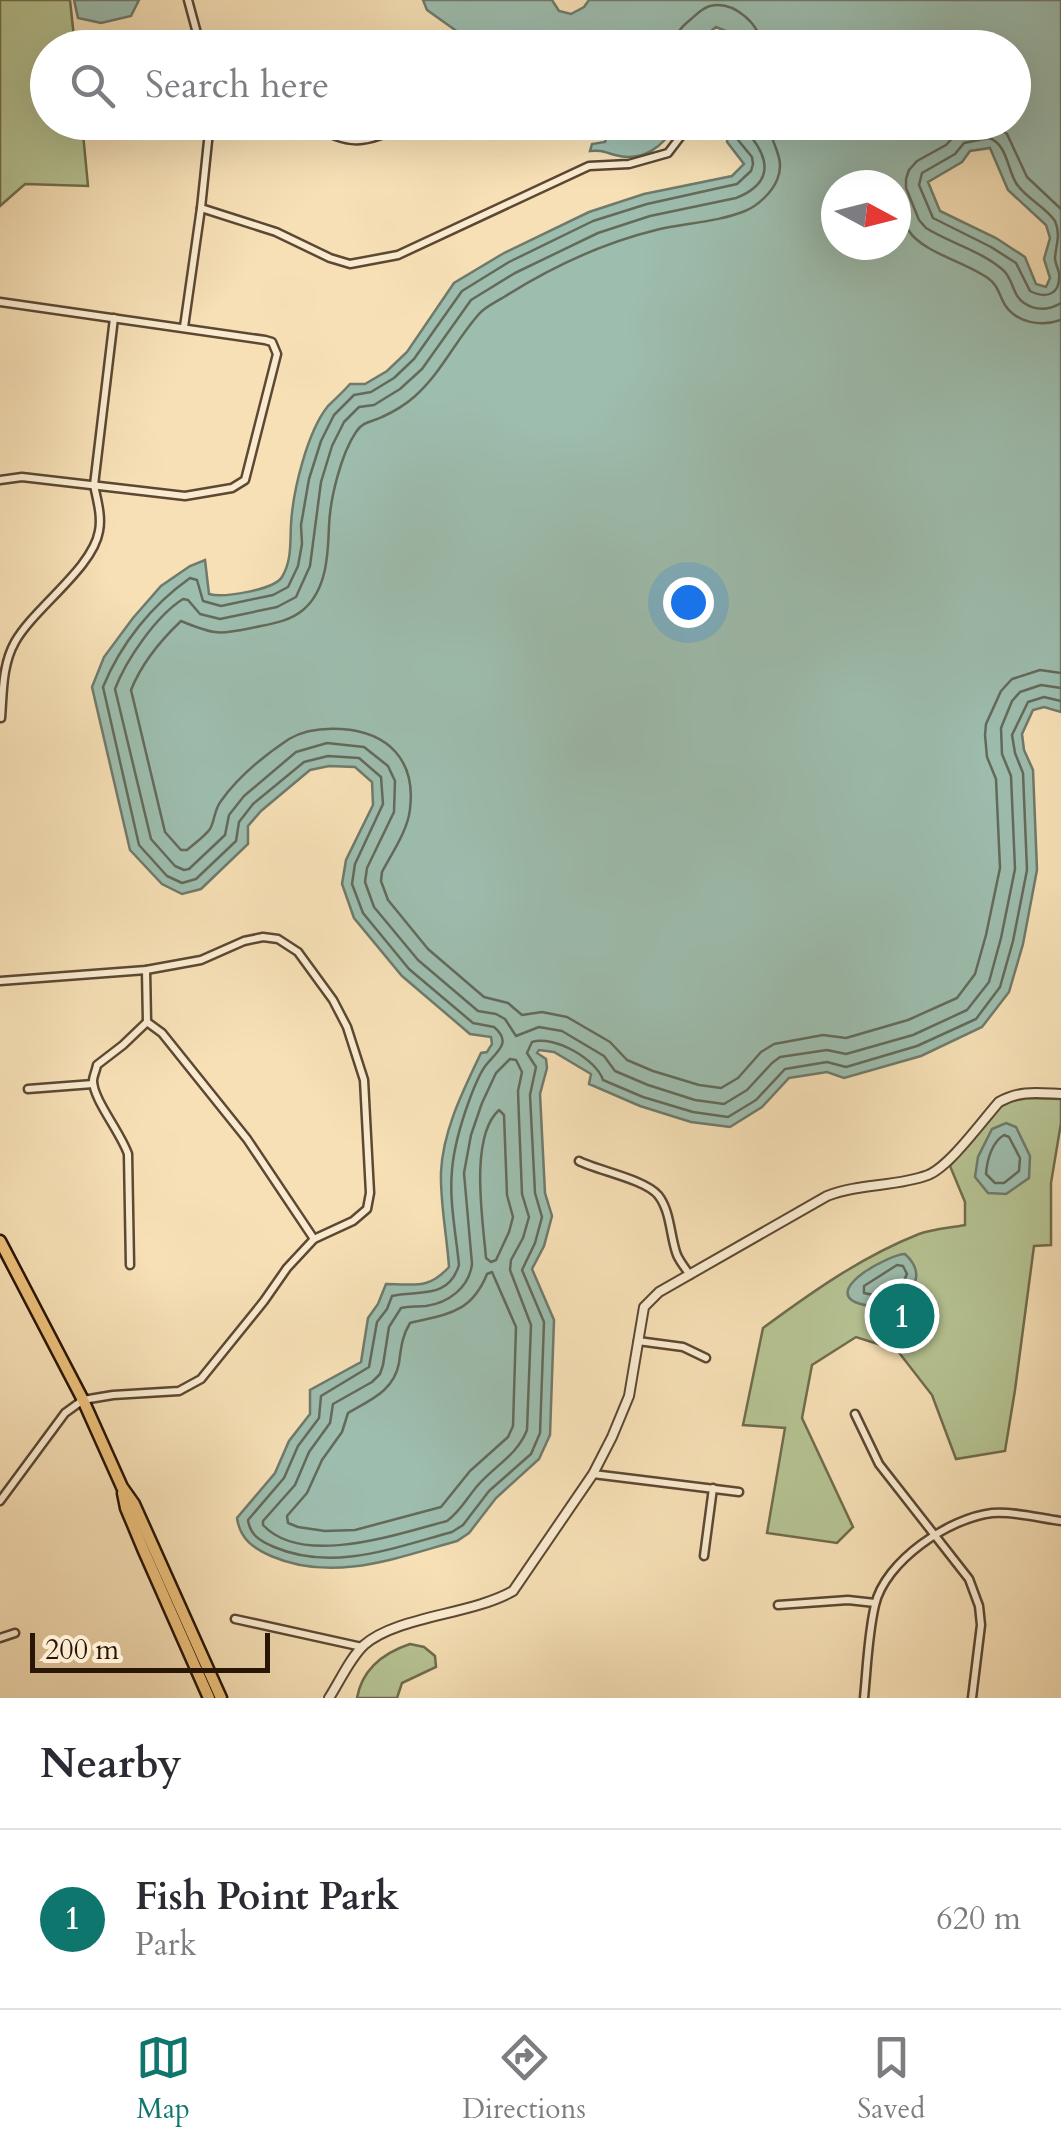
<!DOCTYPE html>
<html lang="en">
<head>
<meta charset="utf-8">
<style>
  body { margin:0; font-family:Cardo,serif; background:#f2f2f3; color:#2b2b33 }
  .compass { position:absolute; left:821px; top:170px; width:90px; height:90px; border-radius:50%; background:#fff; box-shadow:0 10px 40px #0002; rotate:97deg }
  .scale { position:absolute; left:30px; bottom:25px; width:240px; box-sizing:border-box; padding-left:10px; border:5px solid #291607; border-top:0; font-size:28px; line-height:35px; white-space:nowrap; color:#291607; -webkit-text-stroke:8px #faebd0; paint-order:stroke }
  .you { position:absolute; left:688px; top:602px; width:35px; height:35px; margin:-25px; border:8px solid #fff; border-radius:50%; background:#1a73e8; box-shadow:0 0 0 15px #1a73e833 }
  .badge { display:grid; place-items:center; width:65px; height:65px; border-radius:50%; background:#0f766e; color:#fff; font-size:32px; font-weight:700 }
  .pin { position:absolute; translate:-50% -50%; border:5px solid #fff; box-shadow:0 2px 10px #0006 }
  .list { margin:0; padding:0; list-style:none }
  h2 { display:flex; justify-content:space-between; align-items:center; height:130px; margin:0; padding:0 40px; font-size:42px }
  h2 small { font-size:32px; font-weight:400; color:#7c7c81 }
  .list li { display:grid; grid-template-columns:65px 1fr auto; gap:30px; align-items:center; box-sizing:border-box; height:180px; padding:0 40px; border-top:2px solid #e1e1e2 }
  .list b { display:block; font-size:38px; white-space:nowrap }
  .list p { margin:0; font-size:32px; white-space:nowrap; color:#7c7c81 }
  .list em { font-size:32px; font-style:normal; color:#7c7c81 }
  .icon { flex:none; width:55px; height:55px; fill:none; stroke:currentColor; stroke-width:2; stroke-linecap:round; stroke-linejoin:round }
  .map { position:relative; flex:none; width:1061px; height:1698px; overflow:hidden }
  .search { position:absolute; background:#fff; box-shadow:0 10px 40px #0002; left:30px; right:30px; top:30px; height:110px; display:flex; align-items:center; gap:25px; box-sizing:border-box; padding:0 35px; border-radius:55px; color:#7c7c81; font-size:38px }
  .sheet { height:310px; background:#fff }
  nav { display:flex; justify-content:space-around; align-items:center; box-sizing:border-box; height:140px; border-top:2px solid #e1e1e2; background:#fff; font-size:28px; color:#7c7c81 }
  nav a { display:grid; justify-items:center; gap:5px }
  nav .on { color:#0f766e }
  .map>svg:first-child { display:block }
  .green { fill:#b6c393; stroke:#706c4d; stroke-width:2.5 }
  .water { fill:#9dbdae; stroke:#6f7a6b; stroke-width:2.5; fill-rule:evenodd }
  .lines { fill:none; stroke-linecap:round; stroke-linejoin:round }
  .shore { stroke:#636a5a; stroke-width:2.5 }
  .minor-casing { stroke:#5c4833; stroke-width:11 }
  .tertiary-casing { stroke:#5c4833; stroke-width:12 }
  .primary-casing { stroke:#291607; stroke-width:15 }
  .minor { stroke:#faebd0; stroke-width:6 }
  .tertiary { stroke:#faebd0; stroke-width:8 }
  .primary { stroke:#ecc07b; stroke-width:10 }
</style>
</head>
<body>
<div class="map">
<svg width="1061" height="1698" viewBox="0 0 1061 1698">
  <rect width="100%" height="100%" fill="#f7e0b6"/>
  <filter id="stains"><feTurbulence type="fractalNoise" baseFrequency=".002" numOctaves="4"/><feColorMatrix values="0 0 0 0 .2 0 0 0 0 .09 0 0 0 0 .02 0 0 0 .5 -.17"/></filter>
  <radialGradient id="worn" r=".72"><stop offset=".6" stop-color="#630" stop-opacity="0"/><stop offset="1" stop-color="#630" stop-opacity=".3"/></radialGradient>
  <!-- green -->
  <g class="green">
    <polygon points="0,0 70,0 75,47 48,48 48,122 82,123 88,186 25,184 0,206"/>
    <path d="M1028,1098l33,1v24l-10,60v62l-17,1 -19,144 -10,61 -49,8 -24,-64 -35,-45 -41,-13 -44,28 -10,53 51,109 -16,16 -70,-10 18,-105 -42,-3 20,-97c49,-36 98,-71 156,-94 14,-5 31,-6 46,-9v-23l-15,-36 51,-60 11,-5z"/>
    <path d="M410,1644l14,3 11,9 1,11 -34,16 -5,15h-40c5,-28 26,-45 53,-54z"/>
  </g>
  <!-- water -->
  <g class="water">
    <polygon points="74,0 139,0 131,16 101,23 78,18"/>
    <path d="M423,0h129l7,11 12,3 13,-7 5,-7h472v712l-17,-5 -11,3 -11,24 2,16 9,20 4,100 -14,74 -14,48 -27,35 -61,29 -77,22 -17,-6 -38,6 -27,29 -32,20 -39,-5 -51,-16 -51,-22 2,-10 -37,-22 -15,-2 -2,3 9,6 1,9 -7,26 5,99 7,23 -8,30 -12,23 22,51 -4,115 -11,24 -43,39 -27,35 -12,8c-61,17 -124,42 -186,15 -18,-8 -31,-17 -34,-38l38,-45 14,-32 21,-27v-24l51,-28 7,-44 10,-14 8,-20c29,0 42,6 63,-17 -2,-31 -9,-64 -8,-95 2,-42 22,-81 40,-119l6,-1 5,-8 -1,-7 -21,-3 -68,-58 -48,-58 -12,-34 4,-24 27,-55 -1,-23 -17,-15 -26,-1 -19,4 -49,41 -13,15v18l-47,45 -19,5 -20,-10 -32,-34 -38,-163 12,-30 29,-39 28,-32 29,-20 15,-6 4,34c14,4 65,-4 73,-17 10,-17 8,-34 9,-53 2,-33 16,-92 37,-118 7,-7 15,-14 22,-22h15l22,-13 20,-19 47,-69 50,-30 85,-41 55,-18 88,-18 12,-12 -17,-22 2,-14 10,-5 275,-1v-74l-273,-1 -10,-14 -15,-6 -24,20h-110l-13,-6 -31,6h-59l-52,-37zM990,148l18,42 38,35 4,13 -6,21 6,19 -4,9 -10,-3 -11,-27 -29,-19 -56,-27 -12,-29 34,-20 8,-11zM836,185h60v60h-60z"/>
    <path d="M611,123v-1l66,1c-13,23 -34,40 -62,32 -11,-3 -14,-5 -25,-4l2,-7 13,-2z"/>
    <polygon points="1006,1123 1016,1127 1030,1156 1029,1178 1006,1194 988,1193 975,1177 978,1157 992,1129"/>
    <path d="M905,1254c35,32 -20,62 -50,48 -29,-14 35,-48 50,-48z"/>
  </g>
  <g class="lines">
    <!-- shore -->
    <g class="shore">
      <path d="M674,48c1,-14 6,-20 16,-28 6,-5 12,-12 20,-14 24,-6 51,19 53,42"/>
      <path d="M742,122l-4,18 14,17 1,7 -2,7 -14,13 -90,20 -54,17 -84,41 -47,29 -48,68 -20,19 -23,14 -17,3 -20,20 -13,26 -12,38 -8,46 1,19 -4,22 -10,21 -15,8 -52,11 -18,-5 -6,-21 -7,-2c-38,27 -69,65 -87,109l36,158 28,31 15,7 14,-4 40,-38 3,-19 14,-18 51,-42 24,-6 31,2 22,19 2,27 -28,60 -3,20 11,29 46,56 64,54 21,4c19,16 2,25 -8,38 -7,9 -13,25 -17,36 -8,22 -15,45 -17,69 -3,31 4,64 7,95 -11,35 -40,25 -67,31l-5,13 -10,13 -8,45 -48,29 -2,22 -21,28 -14,32 -36,42c2,15 12,21 26,27 59,25 119,1 178,-15l11,-7 26,-34 42,-37 9,-21 4,-111 -22,-52 13,-27 7,-26 -7,-24 -5,-98 6,-28 -9,-14 5,-11c22,-7 64,17 71,38l40,17 50,15 35,5 28,-17 29,-31 42,-7 19,5 71,-21 59,-27 24,-32 13,-46 14,-71 -4,-97 -8,-20 -3,-18 16,-33 16,-5 17,4"/>
      <path d="M754,122l-2,16c20,26 17,47 -16,60l-86,18 -52,17 -83,40 -44,27 -49,69 -22,20 -26,16 -15,2 -15,15 -12,24 -11,36 -11,84 -14,31 -19,10 -57,12 -20,-5 -12,-14 -5,-1c-27,17 -57,61 -68,90l36,150 24,27 9,4 5,-1 36,-34 4,-20 15,-19 52,-44 31,-9 37,4 24,19 7,15 -1,31 -27,56 -2,14 9,25 44,53 60,51 18,3 9,5 11,17 23,-9 23,4 42,25 11,15 33,14 47,15 29,4 23,-14 25,-27 8,-6 47,-7 19,4 67,-19 54,-25 22,-28 12,-44 14,-69 -4,-93 -9,-22 -1,-26 11,-27 8,-9 21,-7 20,3"/>
      <path d="M769,122c0,21 18,35 8,58 -5,12 -19,26 -32,31 -27,11 -60,12 -89,19 -53,13 -106,38 -152,67 -8,5 -19,10 -25,17 -24,27 -37,58 -65,83 -9,8 -21,15 -32,20 -10,5 -19,4 -26,15 -15,22 -26,67 -27,94 -1,28 -2,64 -26,84 -12,10 -27,13 -42,16 -39,8 -42,11 -80,-5 -20,19 -40,44 -50,69l34,142 16,18h6c7,-6 18,-14 23,-21 5,-9 4,-19 11,-28 17,-24 44,-46 68,-62 15,-9 35,-11 52,-10 47,3 75,31 69,80 -2,21 -18,44 -28,63l-1,9 7,19 40,49 56,48 24,6 14,12 20,-3 25,5 43,25 17,18 26,11 46,14 22,3 17,-10 23,-26 13,-8 49,-9 23,3 62,-18 49,-22 18,-24 11,-39 14,-67 -4,-89 -9,-22 -2,-22 1,-11 15,-33 11,-12 28,-9 21,3"/>
      <path d="M989,138c18,6 18,30 27,45 9,15 29,23 39,38 6,14 1,23 0,37 0,4 3,11 4,15 2,22 -13,26 -29,18l-14,-28 -25,-16 -58,-29 -14,-33 3,-12 33,-19 9,-11z"/>
      <path d="M896,203c4,9 7,20 13,28 13,21 59,32 80,48 9,6 10,16 16,26 12,18 36,22 56,15"/>
      <path d="M1061,209l-34,-32 -20,-43 -9,-7 -13,-1 -26,5 -13,14 -29,16 -8,9 -3,9v9l13,32 7,8c24,15 55,23 77,42 10,8 9,25 21,33 12,8 25,7 37,0"/>
      <path d="M510,1059l6,1 6,12 -4,19 1,28 3,75 7,23 -6,21 -12,22 -1,10 21,55 -4,105c-10,25 -30,34 -48,54 -11,12 -18,27 -32,37 -47,12 -144,47 -184,4v-4l32,-36 14,-33 21,-29 3,-19 39,-22 8,-8 3,-9 6,-38 12,-19c8,-2 16,-1 25,-2 22,-3 43,-18 46,-42l-8,-91 7,-38 11,-32 14,-30z"/>
      <path d="M499,1110l5,5 3,80 6,22 -4,15 -13,28 -5,2 -5,-4c-3,-37 -17,-121 13,-148z"/>
      <path d="M1004,1135l5,2 11,21 -1,13 -15,12h-9l-9,-9c1,-14 6,-32 18,-39z"/>
      <path d="M897,1265l6,1 4,8c-7,19 -26,24 -43,19v-7z"/>
      <path d="M492,1272l24,55 -3,99 -5,11 -38,34 -29,36 -86,23 -30,1 -27,-4 -10,-4 -1,-7 20,-23 15,-33 20,-28 6,-19c22,-13 46,-22 51,-50 2,-15 3,-27 11,-40 36,-9 61,-9 77,-49z"/>
    </g>
    <defs>
      <g id="minor">
        <polyline points="188,0 201,48"/>
        <path d="M309,122c44,29 59,19 103,0"/>
        <polyline points="201,208 276,232 330,258 350,264 398,255 589,166 629,164 668,153 684,132 686,122"/>
        <polyline points="0,302 265,340 272,342 277,354 245,480 232,488 185,496 22,477 0,480"/>
        <polyline points="184,327 201,208 210,122"/>
        <path d="M1,718c2,-25 1,-53 14,-76 19,-34 78,-74 84,-111 3,-15 -2,-31 -5,-46l20,-167"/>
        <polyline points="146,970 147,1022 162,1033 247,1139 314,1239"/>
        <polyline points="0,981 146,970 201,960 244,941 263,937 278,939 298,952 333,1000 347,1027 364,1080 370,1193 367,1209 353,1221 314,1239 287,1268 264,1301 201,1379 179,1391 113,1395 83,1400 65,1413 0,1501"/>
        <polyline points="28,1089 93,1084"/>
        <path d="M579,1161c20,10 65,18 79,34 13,16 12,42 19,60 3,7 9,14 13,20"/>
        <path d="M130,1265l-2,-111c-7,-21 -35,-55 -35,-73 0,-5 3,-10 4,-16l26,-20 24,-23"/>
        <polyline points="638,1341 683,1347 706,1358"/>
        <polyline points="855,1414 879,1464 969,1579 979,1606 981,1625 972,1698"/>
        <polyline points="593,1474 739,1492"/>
        <polyline points="704,1556 713,1488"/>
        <polyline points="778,1605 848,1600 875,1603"/>
        <polyline points="235,1619 362,1647"/>
        <polyline points="0,1638 15,1633"/>
        <path d="M864,1698c3,-30 4,-63 11,-93 10,-44 74,-87 117,-92 21,-2 47,5 69,8"/>
      </g>
      <path id="tertiary" d="M329,1698c11,-17 21,-40 35,-53 33,-29 107,-30 149,-54l80,-117 19,-37 17,-41 15,-89 15,-15 168,-96c33,-13 69,-9 101,-21 22,-9 54,-54 71,-73 21,-12 39,-9 62,-8"/>
      <g id="primary">
        <polyline points="0,1241 83,1400 122,1487 134,1504 221,1698"/>
        <polyline points="123,1493 126,1508 144,1551 209,1698"/>
      </g>
    </defs>
    <!-- minor casing -->
    <use href="#minor" class="minor-casing"/>
    <!-- tertiary casing -->
    <use href="#tertiary" class="tertiary-casing"/>
    <!-- primary casing -->
    <use href="#primary" class="primary-casing"/>
    <!-- minor -->
    <use href="#minor" class="minor"/>
    <!-- tertiary -->
    <use href="#tertiary" class="tertiary"/>
    <!-- primary -->
    <use href="#primary" class="primary"/>
  </g>
  <rect width="100%" height="100%" filter="url(#stains)"/>
  <rect width="100%" height="100%" fill="url(#worn)"/>
</svg>
<svg class="compass" viewBox="-18 -18 36 36"><path d="M0-13l5 13h-10z" fill="#e53935"/><path d="M0 13l5-13h-10z" fill="#7c7c81"/></svg>
<div class="scale">200 m</div>
<div class="you"></div>
<div class="pin badge" style="left:902px;top:1316px">1</div>
<div class="search"><svg class="icon" aria-label="search" viewBox="0 0 24 24"><circle cx="10" cy="10" r="6"/><path d="M15 15l6 6"/></svg>Search here</div>
</div>
<section class="sheet">
<h2>Nearby<small></small></h2>
<ul class="list">
<li><span class="badge">1</span><div><b>Fish Point Park</b><p>Park</p></div><em>620 m</em></li>
</ul>
</section>
<nav>
<a class="on"><svg class="icon" aria-label="map" viewBox="0 0 24 24"><path d="M3 6l6-2 6 2 6-2v14l-6 2-6-2-6 2zM9 4v14M15 6v14"/></svg>Map</a>
<a><svg class="icon" aria-label="directions" viewBox="0 0 24 24"><path d="M12 3l9 9-9 9-9-9zM9 14v-3h6M13 9l2 2-2 2"/></svg>Directions</a>
<a><svg class="icon" aria-label="saved" viewBox="0 0 24 24"><path d="M7 4h10v16l-5-4-5 4z"/></svg>Saved</a>
</nav>
</body>
</html>
